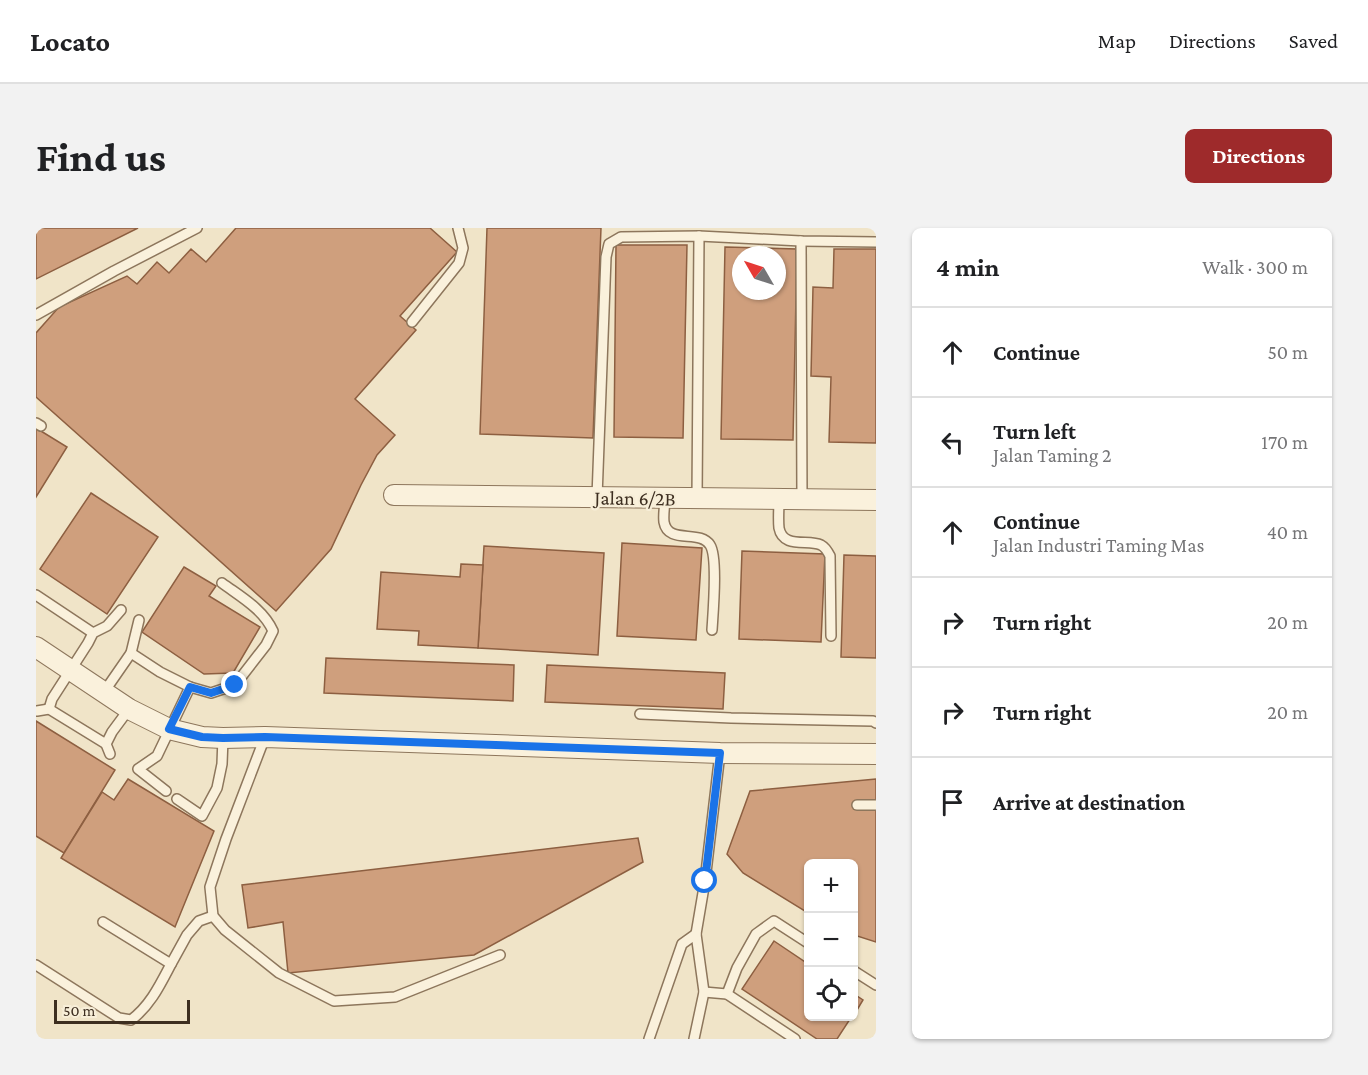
<!DOCTYPE html>
<html lang="en">
<head>
<meta charset="utf-8">
<style>
  body { margin:0; font-family:"Crimson Pro",serif; background:#f2f2f2; color:#202124 }
  .controls { position:absolute; right:18px; bottom:18px; display:grid; overflow:hidden; border-radius:9px; box-shadow:0 2px 4px #0004 }
  .controls button { width:54px; height:54px; display:grid; place-items:center; padding:0; border:0; border-bottom:2px solid #e0e0e0; background:#fff; color:#202124; font:30px sans-serif }
  .compass { position:absolute; left:696px; top:18px; width:54px; height:54px; border-radius:50%; background:#fff; box-shadow:0 2px 4px #0004; rotate:309deg }
  .scale { position:absolute; left:18px; bottom:15px; width:136px; box-sizing:border-box; padding-left:6px; border:3px solid #3d2e20; border-top:0; font-size:16px; line-height:21px; white-space:nowrap; color:#3d2e20; -webkit-text-stroke:4px #f7eed8; paint-order:stroke }
  .stop { position:absolute; width:18px; height:18px; margin:-14px; border:4px solid #1a73e8; border-radius:50%; background:#fff }
  .stop.end { background:#1a73e8; border-color:#fff; box-shadow:0 2px 6px #0008 }
  .list { margin:0; padding:0; list-style:none }
  h2 { display:flex; justify-content:space-between; align-items:center; height:78px; margin:0; padding:0 24px; font-size:26px }
  h2 small { font-size:20px; font-weight:400; color:#757577 }
  .list li { display:grid; grid-template-columns:39px 1fr auto; gap:18px; align-items:center; box-sizing:border-box; height:90px; padding:0 24px; border-top:2px solid #e0e0e0 }
  .list b { display:block; font-size:22px; white-space:nowrap }
  .list p { margin:0; font-size:20px; white-space:nowrap; color:#757577 }
  .list em { font-size:20px; font-style:normal; color:#757577 }
  .icon { flex:none; width:33px; height:33px; fill:none; stroke:currentColor; stroke-width:2; stroke-linecap:round; stroke-linejoin:round }
  .map { position:relative; flex:none; width:840px; height:811px; overflow:hidden; border-radius:9px }
  header { display:flex; align-items:center; gap:36px; box-sizing:border-box; height:84px; padding:0 30px; background:#fff; border-bottom:2px solid #e0e0e0 }
  header strong { font-size:28px }
  nav { display:flex; gap:33px; margin-inline-start:auto; font-size:21px }
  .intro { display:flex; align-items:center; justify-content:space-between; box-sizing:border-box; height:144px; padding:0 36px }
  h1 { margin:0; font-size:42px }
  .button { padding:15px 27px; border-radius:9px; background:#9e2a2b; color:#fff; font-size:21px; font-weight:700 }
  main { display:flex; gap:36px; padding:0 36px }
  aside { flex:1; background:#fff; border-radius:9px; box-shadow:0 2px 4px #0004 }
  .map>svg:first-child { display:block }
  .building { fill:#cf9f7d; stroke:#8d5f41; stroke-width:1.5; fill-rule:evenodd }
  .lines { fill:none; stroke-linecap:round; stroke-linejoin:round }
  .lane-casing { stroke:#8d765c; stroke-width:12 }
  .street-casing { stroke:#8d765c; stroke-width:22 }
  .lane { stroke:#faf1dc; stroke-width:9 }
  .street { stroke:#faf1dc; stroke-width:20 }
  .route { stroke:#1a73e8; stroke-width:8 }
  .labels { text-anchor:middle; stroke-width:4.5; stroke-linejoin:round; paint-order:stroke }
  .street-label { font-size:20px; fill:#3d2e20; stroke:#f7eed8 }
</style>
</head>
<body>
<header>
<strong>Locato</strong>
<nav><a>Map</a><a>Directions</a><a>Saved</a></nav>
</header>
<div class="intro"><h1>Find us</h1><a class="button">Directions</a></div>
<main>
<div class="map">
<svg width="840" height="811" viewBox="0 0 840 811">
  <rect width="100%" height="100%" fill="#f0e4c8"/>
  <!-- building -->
  <g class="building">
    <polygon points="0,0 102,0 0,51"/>
    <polygon points="200,0 394,0 421,24 364,88 380,102 319,171 359,207 341,227 325,257 295,321 240,383 0,169 0,105 23,79 91,48 101,56 121,34 133,45 155,21 170,34"/>
    <polygon points="451,0 565,0 557,210 444,206"/>
    <polygon points="580,17 651,17 647,210 578,209"/>
    <path d="M689,19l72,2 -4,191 -72,-1zM705,27h36v36h-36z"/>
    <polygon points="798,21 840,21 840,215 793,214 795,149 775,148 777,59 797,60"/>
    <polygon points="0,200 31,219 0,269"/>
    <polygon points="55,265 122,309 71,386 4,341"/>
    <polygon points="586,315 666,320 660,412 581,408"/>
    <polygon points="448,318 568,325 562,427 442,420"/>
    <polygon points="706,323 789,326 785,414 703,411"/>
    <polygon points="808,327 840,328 840,430 805,429"/>
    <polygon points="425,336 447,337 442,420 382,417 383,403 341,401 345,344 424,349"/>
    <polygon points="148,339 180,358 173,368 224,399 197,445 168,446 106,404"/>
    <polygon points="290,430 478,437 477,473 288,465"/>
    <polygon points="511,437 689,445 687,481 509,474"/>
    <polygon points="0,493 79,542 28,625 0,608"/>
    <polygon points="92,551 178,603 139,699 25,630 66,564 78,572"/>
    <polygon points="840,551 840,714 818,707 818,636 772,636 772,685 707,645 691,626 714,563"/>
    <polygon points="602,610 607,634 438,727 252,745 247,694 212,700 206,657"/>
    <polygon points="738,713 772,736 772,788 816,788 801,811 781,811 706,761"/>
    <polygon points="818,766 827,772 818,787"/>
  </g>
  <g class="lines">
    <defs>
      <g id="lane">
        <polyline points="765,13 766,271"/>
        <polyline points="0,87 78,43 161,0"/>
        <polyline points="376,94 423,35 427,20 422,0"/>
        <polyline points="0,195 5,198"/>
        <polyline points="561,269 570,29 573,16 585,9 663,8 765,13 840,14"/>
        <path d="M629,270c0,7 -2,16 -1,24 4,23 36,7 46,23 8,12 3,68 2,85"/>
        <polyline points="661,270 663,8"/>
        <path d="M743,271c0,9 -1,20 0,29 4,21 29,11 42,17 4,2 7,7 9,11l1,80"/>
        <polyline points="0,367 57,405"/>
        <path d="M95,425l29,19 30,15 21,6 24,-8 31,-40 7,-14c-10,-22 -32,-34 -51,-48"/>
        <polyline points="68,464 95,425 103,392"/>
        <polyline points="13,481 16,471 52,415 57,405 71,398 85,382"/>
        <polyline points="1,483 13,481 70,516"/>
        <polyline points="604,486 695,490 837,493 840,495"/>
        <polyline points="229,509 190,611 174,659 177,688 189,702 243,745 298,773 359,769 464,727"/>
        <polyline points="74,526 70,516 76,504 93,481"/>
        <polyline points="130,563 102,541 121,528 154,459"/>
        <polyline points="141,571 166,588 181,560 186,536 187,510"/>
        <polyline points="821,577 840,577"/>
        <polyline points="67,694 135,736 151,707 163,693 177,688"/>
        <path d="M0,737l83,53 12,2c19,-14 29,-35 40,-56"/>
        <polyline points="818,743 840,757"/>
        <polyline points="668,764 691,766 759,811"/>
        <polyline points="691,766 701,740 720,706 738,693 772,715"/>
        <polyline points="613,811 646,716 660,706"/>
        <polyline points="658,811 668,764 660,706 669,653 684,525"/>
      </g>
      <g id="street">
        <polyline points="358,267 840,272"/>
        <polyline points="0,419 93,481 133,501 166,509 187,510 229,509 684,525 840,526"/>
      </g>
    </defs>
    <!-- lane casing -->
    <use href="#lane" class="lane-casing"/>
    <!-- street casing -->
    <use href="#street" class="street-casing"/>
    <!-- lane -->
    <use href="#lane" class="lane"/>
    <!-- street -->
    <use href="#street" class="street"/>
  </g>
  <g class="lines">
    <!-- route -->
    <polyline class="route" points="199,457 175,465 154,459 133,501 166,509 187,510 229,509 684,525 669,653"/>
  </g>
  <g class="labels">
    <!-- street labels -->
    <g class="street-label">
      <text transform="translate(599 270) rotate(1)" y="7">Jalan 6/2B</text>
    </g>
  </g>
</svg>
<div class="controls">
<button>+</button>
<button>−</button>
<button><svg class="icon" aria-label="locate" viewBox="0 0 24 24"><circle cx="12" cy="12" r="6"/><path d="M12 2v4M12 18v4M2 12h4M18 12h4"/></svg></button>
</div>
<svg class="compass" viewBox="-18 -18 36 36"><path d="M0-13l5 13h-10z" fill="#e53935"/><path d="M0 13l5-13h-10z" fill="#757577"/></svg>
<div class="scale">50 m</div>
<div class="stop" style="left:669px;top:653px"></div>
<div class="stop end" style="left:199px;top:457px"></div>
</div>
<aside>
<h2>4 min<small>Walk · 300 m</small></h2>
<ul class="list">
<li><svg class="icon" aria-label="ahead" viewBox="0 0 24 24"><path d="M12 20V5M6 11l6-6 6 6"/></svg><div><b>Continue</b></div><em>50 m</em></li>
<li><svg class="icon" aria-label="left" viewBox="0 0 24 24"><path d="M17 20v-9H6M10 6l-5 5 5 5"/></svg><div><b>Turn left</b><p>Jalan Taming 2</p></div><em>170 m</em></li>
<li><svg class="icon" aria-label="ahead" viewBox="0 0 24 24"><path d="M12 20V5M6 11l6-6 6 6"/></svg><div><b>Continue</b><p>Jalan Industri Taming Mas</p></div><em>40 m</em></li>
<li><svg class="icon" aria-label="right" viewBox="0 0 24 24"><path d="M7 20v-9h11M14 6l5 5-5 5"/></svg><div><b>Turn right</b></div><em>20 m</em></li>
<li><svg class="icon" aria-label="right" viewBox="0 0 24 24"><path d="M7 20v-9h11M14 6l5 5-5 5"/></svg><div><b>Turn right</b></div><em>20 m</em></li>
<li><svg class="icon" aria-label="arrive" viewBox="0 0 24 24"><path d="M6 21V4h12l-3 4 3 4H6"/></svg><div><b>Arrive at destination</b></div></li>
</ul>
</aside>
</main>
</body>
</html>
